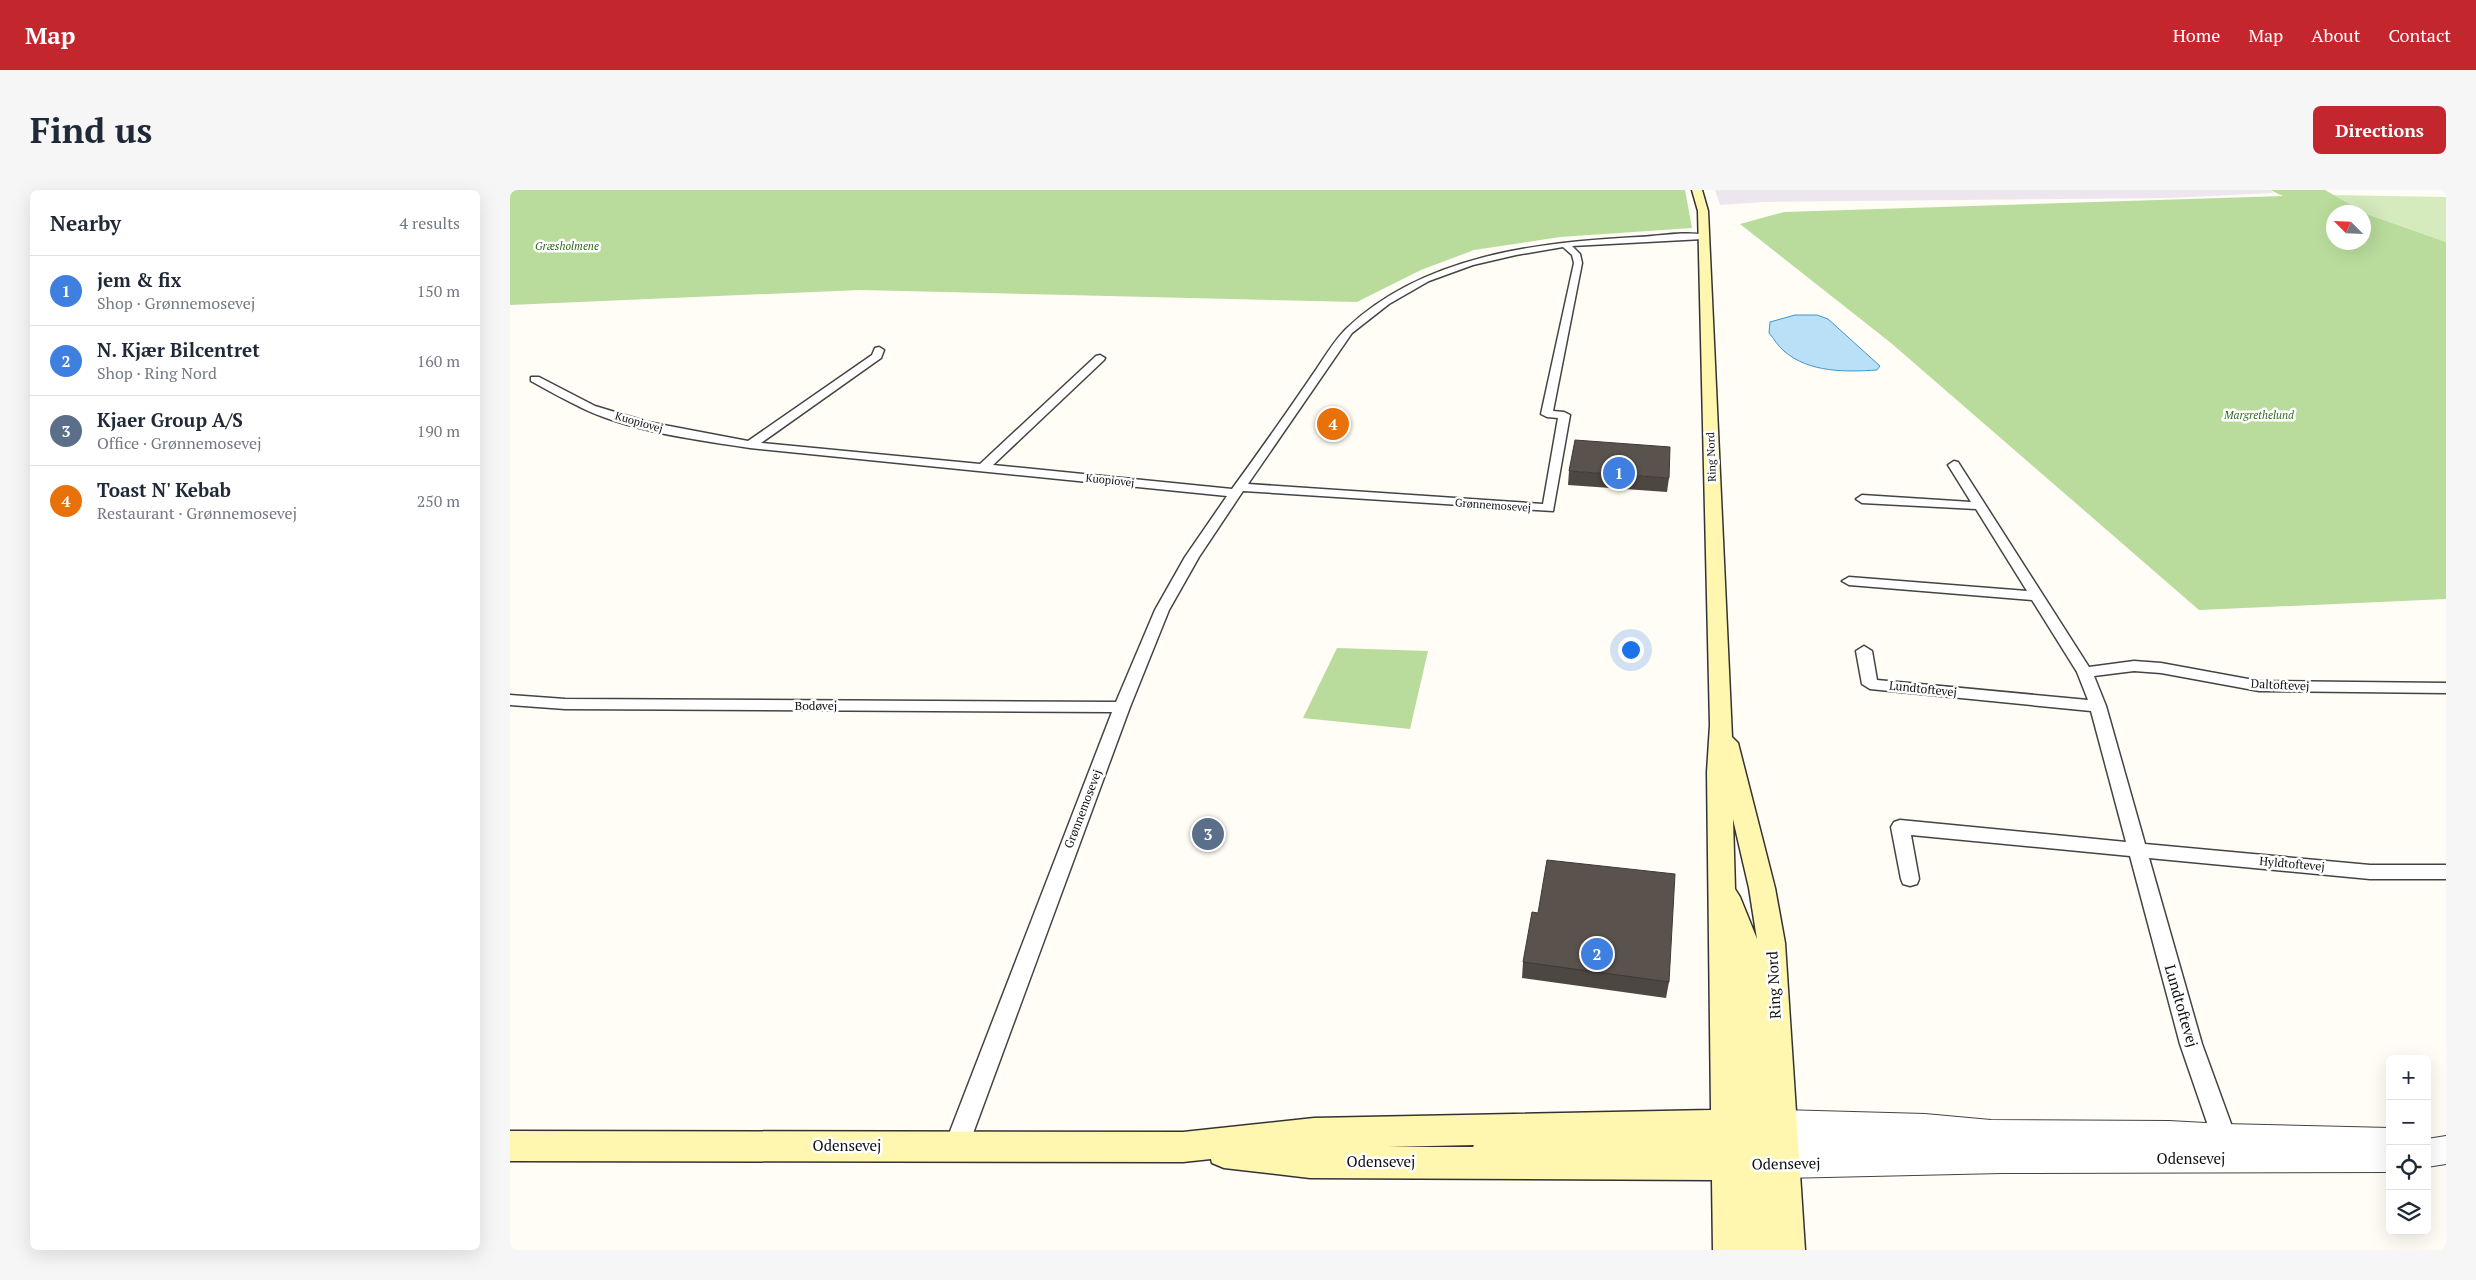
<!DOCTYPE html>
<html lang="en">
<head>
<meta charset="utf-8">
<style>
  body { margin:0; font-family:"PT Serif",serif; background:#f6f6f7; color:#1f2937 }
  .controls { position:absolute; right:15px; bottom:15px; display:grid; overflow:hidden; border-radius:8px; box-shadow:0 5px 20px #0002 }
  .controls button { width:45px; height:45px; display:grid; place-items:center; padding:0; border:0; border-bottom:1px solid #e0e1e3; background:#fff; color:#1f2937; font:25px sans-serif }
  .compass { position:absolute; left:1816px; top:15px; width:45px; height:45px; border-radius:50%; background:#fff; box-shadow:0 5px 20px #0002; rotate:294deg }
  .you { position:absolute; left:1120px; top:459px; width:18px; height:18px; margin:-12px; border:4px solid #fff; border-radius:50%; background:#1a73e8; box-shadow:0 0 0 8px #1a73e833 }
  .badge { display:grid; place-items:center; width:32px; height:32px; border-radius:50%; background:#c4262e; color:#fff; font-size:16px; font-weight:700 }
  .pin { position:absolute; translate:-50% -50%; border:2px solid #fff; box-shadow:0 1px 5px #0006 }
  .list { margin:0; padding:0; list-style:none }
  h2 { display:flex; justify-content:space-between; align-items:center; height:65px; margin:0; padding:0 20px; font-size:21px }
  h2 small { font-size:16px; font-weight:400; color:#747a83 }
  .list li { display:grid; grid-template-columns:32px 1fr auto; gap:15px; align-items:center; box-sizing:border-box; height:70px; padding:0 20px; border-top:1px solid #e0e1e3 }
  .list b { display:block; font-size:19px; white-space:nowrap }
  .list p { margin:0; font-size:16px; white-space:nowrap; color:#747a83 }
  .list em { font-size:16px; font-style:normal; color:#747a83 }
  .icon { flex:none; width:28px; height:28px; fill:none; stroke:currentColor; stroke-width:2; stroke-linecap:round; stroke-linejoin:round }
  .map { position:relative; flex:none; width:1936px; height:1060px; overflow:hidden; border-radius:8px }
  header { display:flex; align-items:center; gap:30px; box-sizing:border-box; height:70px; padding:0 25px; background:#c4262e; color:#fff }
  header strong { font-size:24px }
  nav { display:flex; gap:28px; margin-inline-start:auto; font-size:18px }
  .intro { display:flex; align-items:center; justify-content:space-between; box-sizing:border-box; height:120px; padding:0 30px }
  h1 { margin:0; font-size:35px }
  .button { padding:12px 22px; border-radius:8px; background:#c4262e; color:#fff; font-size:18px; font-weight:700 }
  main { display:flex; gap:30px; padding:0 30px }
  aside { flex:1; background:#fff; border-radius:8px; box-shadow:0 5px 20px #0002 }
  .map>svg:first-child { display:block }
  .industrial { fill:#eee6ef }
  .green { fill:#d5ebbd }
  .forest { fill:#b9dc9c }
  .water { fill:#b9e0f7; stroke:#3f96cf }
  .lines { fill:none; stroke-linecap:round; stroke-linejoin:round }
  .minor-casing { stroke:#444; stroke-width:3 }
  .tertiary-casing { stroke:#444; stroke-width:2 }
  .secondary-casing { stroke:#333; stroke-width:3 }
  .minor { fill:#fff; fill-rule:evenodd }
  .tertiary { fill:#fff; fill-rule:evenodd }
  .secondary { fill:#fff6b0; fill-rule:evenodd }
  .wall { fill:#4d4742 }
  .building { fill:#5a524d; stroke:#3f3936 }
  .labels { text-anchor:middle; stroke-width:5; stroke-linejoin:round; paint-order:stroke }
  .far-park-label { font-size:11px; font-style:italic; fill:#2f6b1f; stroke:#fff }
  .far-street-label { font-size:11px; fill:#111; stroke:#fff }
  .street-label { font-size:12px; fill:#111; stroke:#fff }
  .near-street-label { font-size:15px; fill:#111; stroke:#fff }
</style>
</head>
<body>
<header>
<strong>Map</strong>
<nav><a>Home</a><a>Map</a><a>About</a><a>Contact</a></nav>
</header>
<div class="intro"><h1>Find us</h1><a class="button">Directions</a></div>
<main>
<aside>
<h2>Nearby<small>4 results</small></h2>
<ul class="list">
<li><span class="badge" style="background:#3f7fe0">1</span><div><b>jem &amp; fix</b><p>Shop · Grønnemosevej</p></div><em>150 m</em></li>
<li><span class="badge" style="background:#3f7fe0">2</span><div><b>N. Kjær Bilcentret</b><p>Shop · Ring Nord</p></div><em>160 m</em></li>
<li><span class="badge" style="background:#5c6f8a">3</span><div><b>Kjaer Group A/S</b><p>Office · Grønnemosevej</p></div><em>190 m</em></li>
<li><span class="badge" style="background:#e8710a">4</span><div><b>Toast N' Kebab</b><p>Restaurant · Grønnemosevej</p></div><em>250 m</em></li>
</ul>
</aside>
<div class="map">
<svg width="1936" height="1060" viewBox="0 0 1936 1060">
  <rect width="100%" height="100%" fill="#fffdf5"/>
  <!-- industrial -->
  <polygon class="industrial" points="1205,0 1759,0 1764,3 1660,8 1254,12 1210,15"/>
  <!-- green -->
  <polygon class="green" points="1820,5 1936,7 1936,52 1846,20"/>
  <!-- forest -->
  <g class="forest">
    <polygon points="0,0 1175,0 1182,38 1050,47 964,60 911,80 847,112 350,100 0,115"/>
    <polygon points="1760,0 1815,0 1853,22 1824,22 1824,52 1854,52 1854,23 1936,52 1936,409 1689,420 1381,153 1230,34 1274,22 1773,6"/>
    <polygon points="827,458 918,461 900,539 793,528"/>
  </g>
  <!-- water -->
  <path class="water" d="M1285,125h22l11,4 52,47 -3,4c-30,2 -68,3 -93,-19 -6,-5 -10,-12 -15,-18l1,-11z"/>
  <g class="lines">
    <defs>
      <g id="minor">
        <path d="M1196,45l1,2 -4,2 -131,7 8,8 2,9 -29,148 11,1 6,3 -17,96 -310,-20 -44,66 -30,53 -39,97 -162,440 -4,8 -8,3 -8,-3 -4,-8 168,-435 -547,-3 -55,-4v-10l55,4 551,3 39,-92 30,-53 42,-61 -477,-48c-52,-8 -116,-16 -164,-38 -19,-9 -37,-19 -55,-29v-4h8l56,29 53,16 100,19 124,-86 3,-7 4,-1 5,3 -3,8 -120,85 219,21 116,-108 4,-1 5,3 -1,2 -111,105 239,24c27,-37 53,-74 79,-112 11,-15 22,-36 36,-49 76,-72 190,-86 291,-91 21,-1 47,-6 68,-2zM1053,57l9,8 2,8 -33,151 6,3 11,1 -15,86 -295,-20 104,-151 37,-29 40,-23 44,-16 43,-10z"/>
        <polygon points="1444,271 1448,272 1579,477 1624,471 1651,473 1749,491 1936,493 1936,503 1749,501 1651,483 1624,481 1584,486 1596,516 1635,654 1860,675 1936,675 1936,689 1860,689 1639,668 1692,854 1728,953 1724,961 1716,964 1708,961 1704,953 1670,854 1620,666 1401,645 1409,689 1407,694 1400,696 1393,694 1391,689 1381,637 1384,632 1390,630 1616,652 1581,521 1360,499 1352,494 1346,461 1354,456 1362,461 1367,490 1578,510 1567,482 1522,410 1339,395 1332,391 1339,387 1517,401 1466,319 1352,313 1346,309 1352,305 1461,312 1438,275"/>
      </g>
      <g id="tertiary">
        <polygon points="1271,920 1415,924 1481,930 1659,931 1714,934 1880,938 1880,982 1492,983 1273,988 1263,984 1258,974 1263,964 1269,961 1262,959 1258,949 1261,942 1257,933 1261,924"/>
        <polygon points="1936,946 1936,974 1917,977 1917,949"/>
      </g>
      <path id="secondary" d="M1182,0h10l6,21 24,526 6,6 37,145 10,55 20,307h-92l-1,-70 -402,-2 -86,-10 -12,-5 -1,-4 -28,3 -673,-1v-30l673,1 131,-14 397,-8 -4,-338 3,-47 -12,-514zM1223,629l16,69 8,51 -17,-42 -5,-8zM964,955l-1,2h-85z"/>
    </defs>
    <!-- minor casing -->
    <use href="#minor" class="minor-casing"/>
    <!-- tertiary casing -->
    <use href="#tertiary" class="tertiary-casing"/>
    <!-- secondary casing -->
    <use href="#secondary" class="secondary-casing"/>
    <!-- minor -->
    <use href="#minor" class="minor"/>
    <!-- tertiary -->
    <use href="#tertiary" class="tertiary"/>
    <!-- secondary -->
    <use href="#secondary" class="secondary"/>
  </g>
  <!-- wall -->
  <g class="wall">
    <polygon points="1059,281 1159,288 1157,302 1058,295"/>
    <polygon points="1028,723 1159,792 1156,808 1012,788 1013,772"/>
  </g>
  <!-- building -->
  <g class="building">
    <polygon points="1065,250 1160,257 1159,288 1059,281"/>
    <polygon points="1037,670 1165,684 1159,792 1013,772 1022,722 1028,723"/>
  </g>
  <g class="labels">
    <!-- far-park labels -->
    <g class="far-park-label">
      <text x="57" y="60">Græsholmene</text>
      <text x="1749" y="229">Margrethelund</text>
    </g>
    <!-- far-street labels -->
    <g class="far-street-label">
      <text transform="translate(129 232) rotate(16)" y="4">Kuopiovej</text>
      <text transform="translate(1201 267) rotate(-92)" y="4">Ring Nord</text>
      <text transform="translate(600 290) rotate(6)" y="4">Kuopiovej</text>
      <text transform="translate(983 315) rotate(4)" y="4">Grønnemosevej</text>
    </g>
    <!-- street labels -->
    <g class="street-label">
      <text transform="translate(1770 495) rotate(3)" y="4">Daltoftevej</text>
      <text transform="translate(1413 499) rotate(6)" y="4">Lundtoftevej</text>
      <text x="306" y="520">Bodøvej</text>
      <text transform="translate(573 619) rotate(-69)" y="4">Grønnemosevej</text>
      <text transform="translate(1782 674) rotate(5)" y="4">Hyldtoftevej</text>
    </g>
    <!-- near-street labels -->
    <g class="near-street-label">
      <text transform="translate(1264 795) rotate(-93)" y="5">Ring Nord</text>
      <text transform="translate(1671 816) rotate(74)" y="5">Lundtoftevej</text>
      <text x="337" y="961">Odensevej</text>
      <text x="1681" y="974">Odensevej</text>
      <text x="871" y="977">Odensevej</text>
      <text transform="translate(1276 974) rotate(-1)" y="5">Odensevej</text>
    </g>
  </g>
</svg>
<div class="controls">
<button>+</button>
<button>−</button>
<button><svg class="icon" aria-label="locate" viewBox="0 0 24 24"><circle cx="12" cy="12" r="6"/><path d="M12 2v4M12 18v4M2 12h4M18 12h4"/></svg></button>
<button><svg class="icon" aria-label="layers" viewBox="0 0 24 24"><path d="M12 4l9 5-9 5-9-5zM3 14l9 5 9-5"/></svg></button>
</div>
<svg class="compass" viewBox="-18 -18 36 36"><path d="M0-13l5 13h-10z" fill="#e53935"/><path d="M0 13l5-13h-10z" fill="#747a83"/></svg>
<div class="you"></div>
<div class="pin badge" style="left:1109px;top:283px;background:#3f7fe0">1</div>
<div class="pin badge" style="left:1087px;top:764px;background:#3f7fe0">2</div>
<div class="pin badge" style="left:698px;top:644px;background:#5c6f8a">3</div>
<div class="pin badge" style="left:823px;top:234px;background:#e8710a">4</div>
</div>
</main>
</body>
</html>
